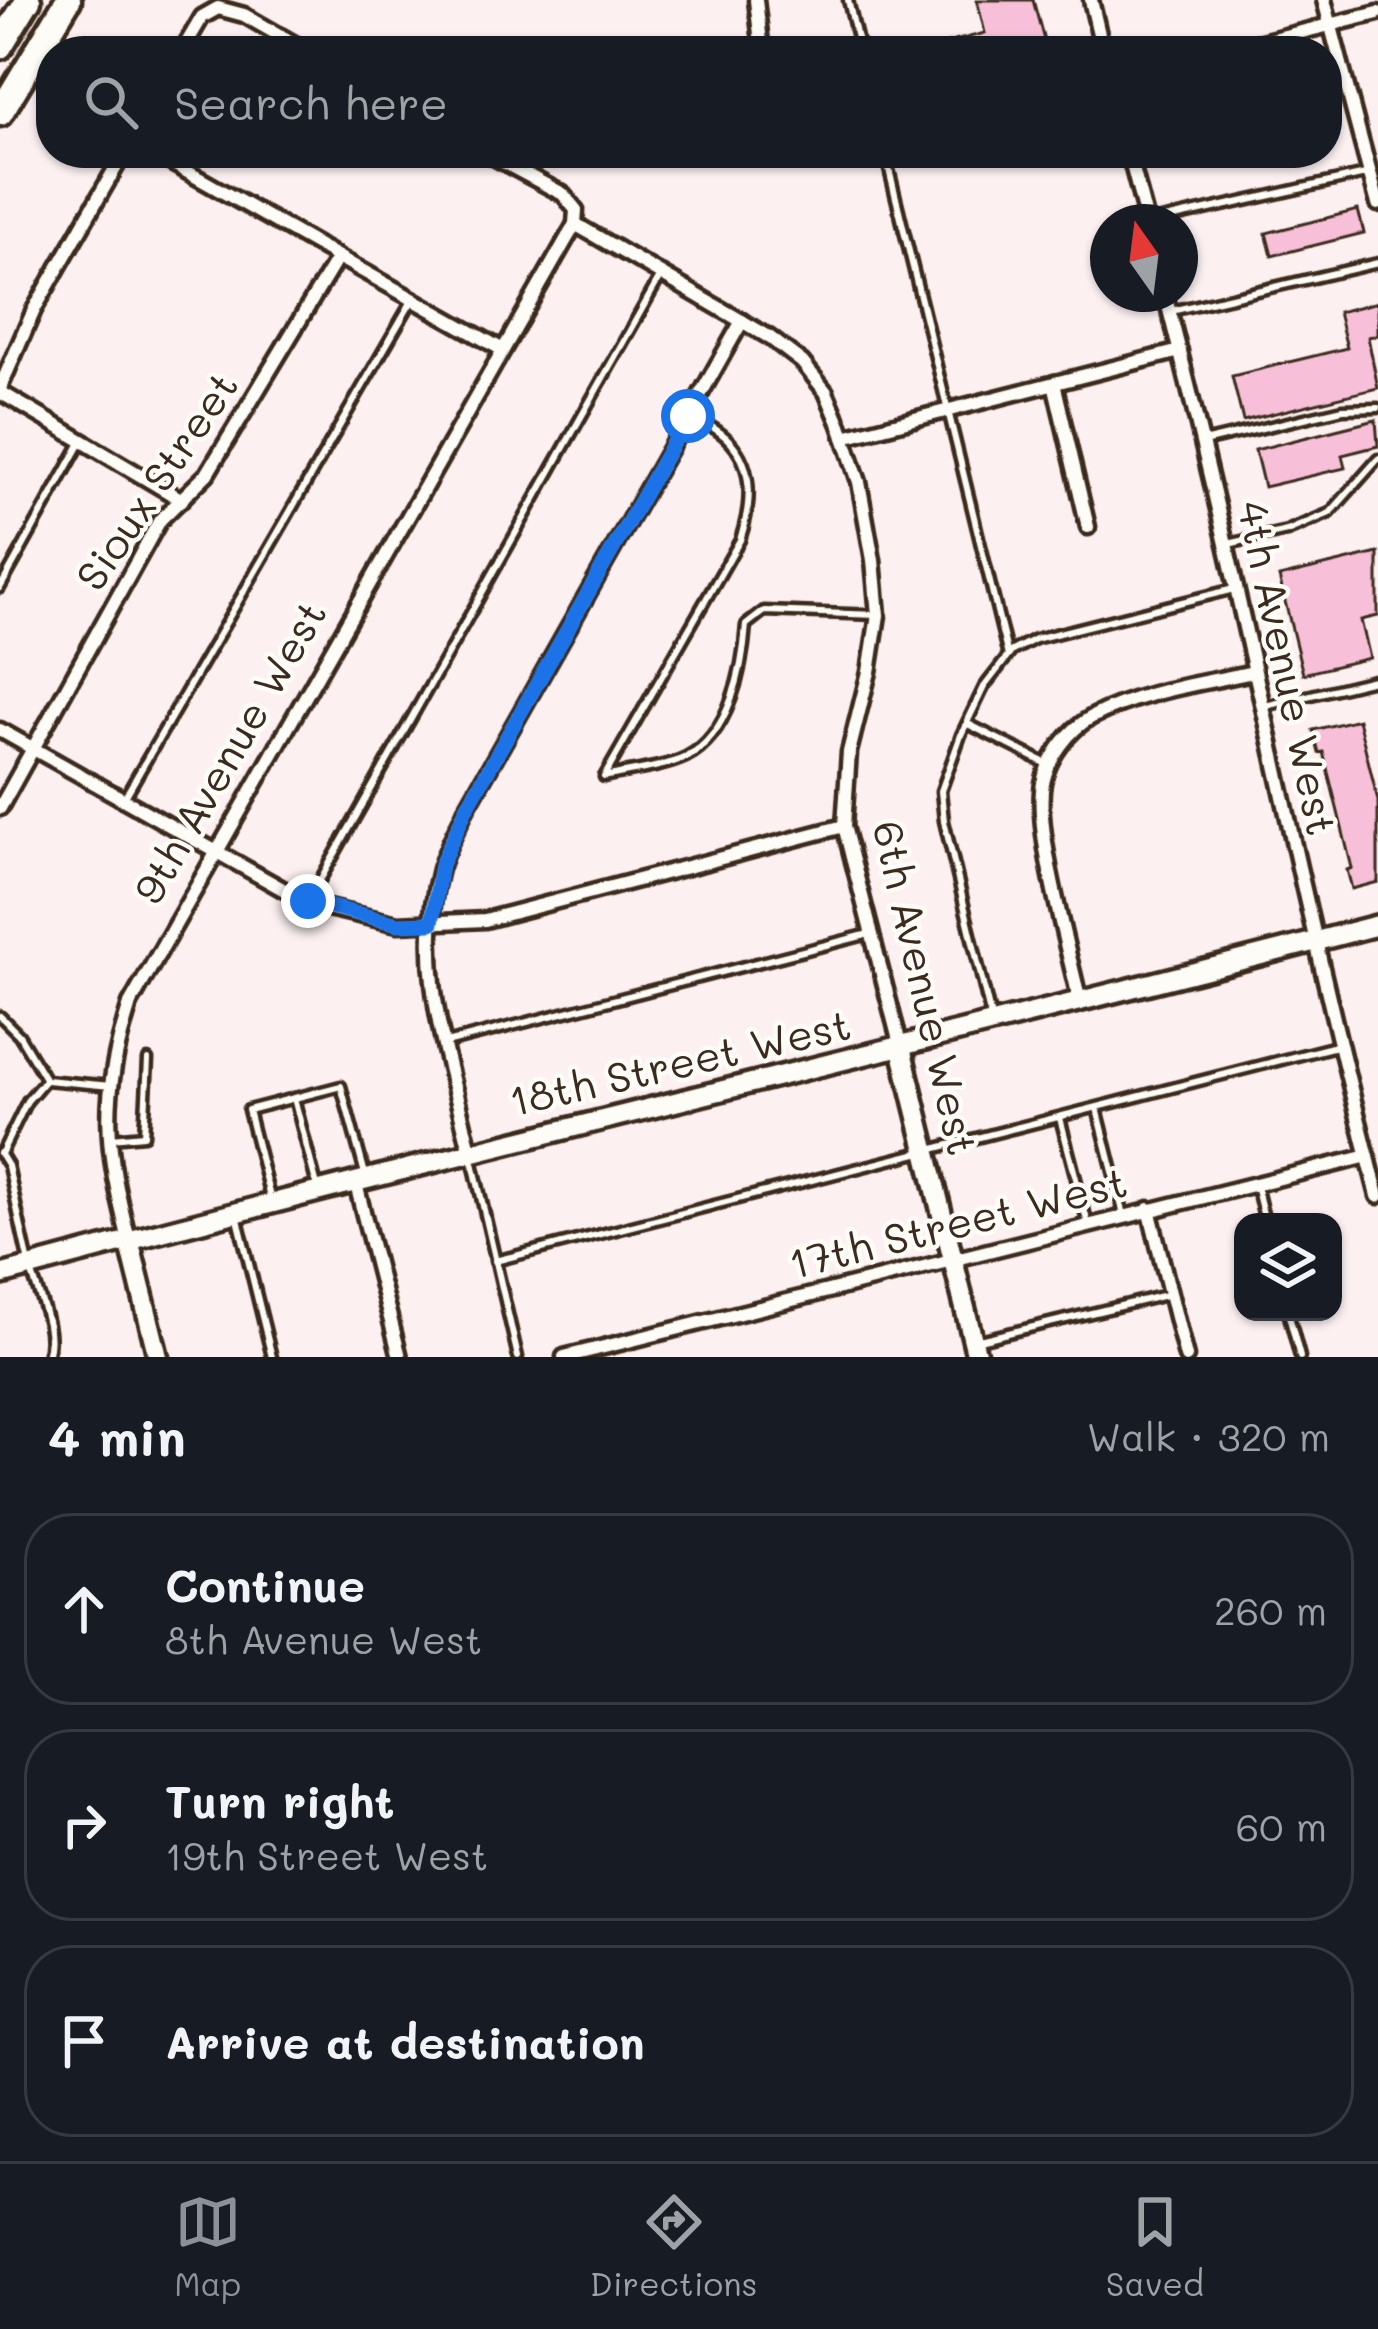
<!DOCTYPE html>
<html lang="en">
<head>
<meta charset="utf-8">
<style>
  body { margin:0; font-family:Mali,sans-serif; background:#20242c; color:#f1f3f6 }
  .controls { position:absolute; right:36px; bottom:36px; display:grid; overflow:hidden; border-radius:24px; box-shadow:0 3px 9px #0004 }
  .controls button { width:108px; height:108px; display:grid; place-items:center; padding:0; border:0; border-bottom:3px solid #363941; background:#171b24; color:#f1f3f6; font:60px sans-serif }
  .compass { position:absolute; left:1090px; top:204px; width:108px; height:108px; border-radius:50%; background:#171b24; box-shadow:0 3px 9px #0004; rotate:346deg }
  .stop { position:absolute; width:36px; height:36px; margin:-27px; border:9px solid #1a73e8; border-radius:50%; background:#fff }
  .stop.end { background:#1a73e8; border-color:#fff; box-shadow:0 3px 12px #0008 }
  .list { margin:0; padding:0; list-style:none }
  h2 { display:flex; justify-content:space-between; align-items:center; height:156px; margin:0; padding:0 48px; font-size:51px }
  h2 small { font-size:39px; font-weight:400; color:#9ea1a6 }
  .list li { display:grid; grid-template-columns:78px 1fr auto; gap:36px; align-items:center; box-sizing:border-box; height:192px; margin:0 24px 24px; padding:0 24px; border:3px solid #363941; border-radius:48px }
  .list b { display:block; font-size:45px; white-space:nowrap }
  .list p { margin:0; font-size:39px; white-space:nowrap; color:#9ea1a6 }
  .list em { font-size:39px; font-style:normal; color:#9ea1a6 }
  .icon { flex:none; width:66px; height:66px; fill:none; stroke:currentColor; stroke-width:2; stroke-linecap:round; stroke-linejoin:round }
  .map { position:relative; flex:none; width:1378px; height:1357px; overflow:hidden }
  .search { position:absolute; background:#171b24; box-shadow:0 3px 9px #0004; left:36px; right:36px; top:36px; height:132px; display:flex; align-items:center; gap:30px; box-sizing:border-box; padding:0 42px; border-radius:48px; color:#9ea1a6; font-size:45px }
  .sheet { height:804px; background:#171b24 }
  nav { display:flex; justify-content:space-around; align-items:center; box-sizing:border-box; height:168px; border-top:3px solid #363941; background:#171b24; font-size:33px; color:#9ea1a6 }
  nav a { display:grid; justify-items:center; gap:6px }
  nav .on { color:#8c9099 }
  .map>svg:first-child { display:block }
  .building { fill:#f7c0d8; stroke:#3b2a1e; stroke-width:3 }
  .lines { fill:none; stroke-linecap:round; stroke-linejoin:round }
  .lane-casing { stroke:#3b2a1e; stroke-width:15 }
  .street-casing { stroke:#3b2a1e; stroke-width:21 }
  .secondary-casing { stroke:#3b2a1e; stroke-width:27 }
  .highway-casing { stroke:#3b2a1e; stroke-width:33 }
  .lane { stroke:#fdfcf7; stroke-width:6 }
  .street { stroke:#fdfcf7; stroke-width:12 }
  .secondary { stroke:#fdfcf7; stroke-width:18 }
  .highway { stroke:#fdfcf7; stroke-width:24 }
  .route { stroke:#1a73e8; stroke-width:15 }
  .labels { text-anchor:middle; stroke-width:9; stroke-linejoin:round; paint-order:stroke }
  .street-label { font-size:42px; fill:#3b2a1e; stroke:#fdfcf7 }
</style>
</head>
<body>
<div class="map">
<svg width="1378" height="1357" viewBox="0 0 1378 1357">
  <rect width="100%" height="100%" fill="#fcf0f1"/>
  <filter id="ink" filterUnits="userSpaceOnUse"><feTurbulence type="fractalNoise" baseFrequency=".00833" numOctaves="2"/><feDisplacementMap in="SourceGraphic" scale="24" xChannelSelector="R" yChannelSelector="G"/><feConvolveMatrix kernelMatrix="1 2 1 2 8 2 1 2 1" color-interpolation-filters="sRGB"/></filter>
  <g filter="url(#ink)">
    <!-- building -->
    <g class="building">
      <polygon points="977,0 1033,0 1047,51 932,51 932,47 985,33"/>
      <polygon points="1358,210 1364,233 1272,256 1266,233"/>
      <polygon points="1378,302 1378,335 1368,337 1378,388 1243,421 1232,376 1347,348 1338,312"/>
      <polygon points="1376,420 1378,446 1342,455 1345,468 1264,487 1255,450"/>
      <polygon points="1378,553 1378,616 1361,620 1370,658 1303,674 1279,577"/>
      <polygon points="1358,719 1378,801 1378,882 1352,889 1347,870 1352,868 1323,752 1319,753 1313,730"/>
    </g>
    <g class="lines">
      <defs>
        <g id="lane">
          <polyline points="848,0 860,51"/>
          <polyline points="885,153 1008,656"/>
          <polyline points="1152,222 1370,173"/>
          <polyline points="1171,311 1378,263"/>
          <path d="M688,416c61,21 71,67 52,124l-136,237c25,-6 59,-9 82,-20 44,-22 57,-89 60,-132l18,-14 114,4"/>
          <polyline points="1203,442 1343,409 1378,408"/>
          <polyline points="1228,544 1287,531 1330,513 1378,459"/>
          <polyline points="0,588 82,441"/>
          <polyline points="1265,706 1378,679"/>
          <polyline points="968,724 1047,764"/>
          <polyline points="125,797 413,299"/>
          <polyline points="310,898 660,277"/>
          <polyline points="0,1016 19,1035 46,1080 111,1086"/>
          <polyline points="991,1018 944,821 941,791 961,735 984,687 1012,651 1035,639 1234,589"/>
          <polyline points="446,1043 869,934"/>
          <polyline points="294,1098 317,1186"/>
          <polyline points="1097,1108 1124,1215"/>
          <polyline points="1060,1118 1088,1224"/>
          <polyline points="111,1138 144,1135 148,1060"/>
          <path d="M0,1153l8,13c7,32 13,65 21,97 7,29 28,65 18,94"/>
          <polyline points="1,1154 27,1101 45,1080"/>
          <polyline points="471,1154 518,1357"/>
          <polyline points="1256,1185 1265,1222"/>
          <polyline points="271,1201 248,1110 341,1086 365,1174"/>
          <polyline points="237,1215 272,1357"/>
          <polyline points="495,1261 1340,1045"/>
          <polyline points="1288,1312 1300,1357"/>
          <polyline points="975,1341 1170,1294"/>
        </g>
        <g id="street">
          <polyline points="756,0 762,51"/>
          <polyline points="1091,0 1103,51"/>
          <polyline points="1324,0 1378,204"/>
          <polyline points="182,51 202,17 218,8 244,15 307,51"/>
          <polyline points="1225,51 1378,13"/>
          <polyline points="154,153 503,350"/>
          <polyline points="486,153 563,194 576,210 575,224"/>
          <polyline points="1129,153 1147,222"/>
          <polyline points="575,224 769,337 802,362 826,392 840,425 859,482 873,560 878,615 869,672 849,752 844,826 901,1048"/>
          <path d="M1165,294c78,299 135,603 213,902"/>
          <polyline points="1054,383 1088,527"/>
          <polyline points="0,388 34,310 124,153"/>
          <polyline points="0,392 182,500"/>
          <polyline points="844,437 1180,351"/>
          <polyline points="0,730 288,892 319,906 398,924 485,920 844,826"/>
          <polyline points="0,808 160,520 207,474 338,257"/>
          <path d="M1080,1003c-11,-53 -46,-172 -37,-220 5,-25 26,-54 49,-66 49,-26 108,-33 161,-45"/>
          <path d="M470,1150c-22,-93 -56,-184 -30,-281 6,-20 17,-40 26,-60l276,-488"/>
          <polyline points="355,1180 400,1357"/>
          <polyline points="1149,1209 1186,1357"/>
          <path d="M129,1240c-24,-96 -29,-140 1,-236l445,-780"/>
          <polyline points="564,1357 1368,1156"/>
        </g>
        <g id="secondary">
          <polyline points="901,1048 977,1357"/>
          <polyline points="129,1240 158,1357"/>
          <path d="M0,1275c458,-124 919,-230 1378,-350"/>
        </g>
        <g id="highway">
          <polyline points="0,46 28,0"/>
          <polyline points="0,113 68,0"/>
        </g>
      </defs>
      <!-- lane casing -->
      <use href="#lane" class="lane-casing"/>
      <!-- street casing -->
      <use href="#street" class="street-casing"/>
      <!-- secondary casing -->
      <use href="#secondary" class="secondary-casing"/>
      <!-- highway casing -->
      <use href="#highway" class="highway-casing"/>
      <!-- lane -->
      <use href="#lane" class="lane"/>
      <!-- street -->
      <use href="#street" class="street"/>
      <!-- secondary -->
      <use href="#secondary" class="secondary"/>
      <!-- highway -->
      <use href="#highway" class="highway"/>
    </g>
  </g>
  <g class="lines" filter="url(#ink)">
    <!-- route -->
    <polyline class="route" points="308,901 398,924 432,923 441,865 466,809 688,416"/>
  </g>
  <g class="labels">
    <!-- street labels -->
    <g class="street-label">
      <text transform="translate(157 481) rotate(-56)" y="15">Sioux Street</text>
      <text transform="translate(1287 668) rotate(78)" y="15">4th Avenue West</text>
      <text transform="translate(230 752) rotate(-60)" y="15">9th Avenue West</text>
      <text transform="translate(925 988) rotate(77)" y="15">6th Avenue West</text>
      <text transform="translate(680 1063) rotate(-13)" y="15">18th Street West</text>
      <text transform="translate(958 1223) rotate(-14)" y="15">17th Street West</text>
    </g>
  </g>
</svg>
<div class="controls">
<button><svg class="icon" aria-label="layers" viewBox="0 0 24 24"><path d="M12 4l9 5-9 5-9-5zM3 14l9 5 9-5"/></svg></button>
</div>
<svg class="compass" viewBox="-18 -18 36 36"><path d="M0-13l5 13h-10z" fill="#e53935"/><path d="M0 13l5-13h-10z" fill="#9ea1a6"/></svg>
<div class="stop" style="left:688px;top:416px"></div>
<div class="stop end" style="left:308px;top:901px"></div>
<div class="search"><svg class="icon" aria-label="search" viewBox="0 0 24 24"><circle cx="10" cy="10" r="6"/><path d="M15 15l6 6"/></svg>Search here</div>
</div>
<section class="sheet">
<h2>4 min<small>Walk · 320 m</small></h2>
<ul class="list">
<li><svg class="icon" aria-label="ahead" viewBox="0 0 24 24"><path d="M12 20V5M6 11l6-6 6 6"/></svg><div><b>Continue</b><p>8th Avenue West</p></div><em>260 m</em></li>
<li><svg class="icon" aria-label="right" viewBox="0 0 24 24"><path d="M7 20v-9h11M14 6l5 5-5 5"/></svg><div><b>Turn right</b><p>19th Street West</p></div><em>60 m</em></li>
<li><svg class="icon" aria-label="arrive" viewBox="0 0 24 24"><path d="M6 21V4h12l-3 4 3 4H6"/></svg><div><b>Arrive at destination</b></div></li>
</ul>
</section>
<nav>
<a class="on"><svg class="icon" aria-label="map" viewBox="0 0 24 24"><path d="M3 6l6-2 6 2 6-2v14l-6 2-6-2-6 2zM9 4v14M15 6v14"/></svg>Map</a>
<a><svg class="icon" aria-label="directions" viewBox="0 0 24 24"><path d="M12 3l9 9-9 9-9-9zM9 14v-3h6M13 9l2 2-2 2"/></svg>Directions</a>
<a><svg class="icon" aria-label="saved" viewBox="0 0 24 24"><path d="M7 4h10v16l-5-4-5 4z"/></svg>Saved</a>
</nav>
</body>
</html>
